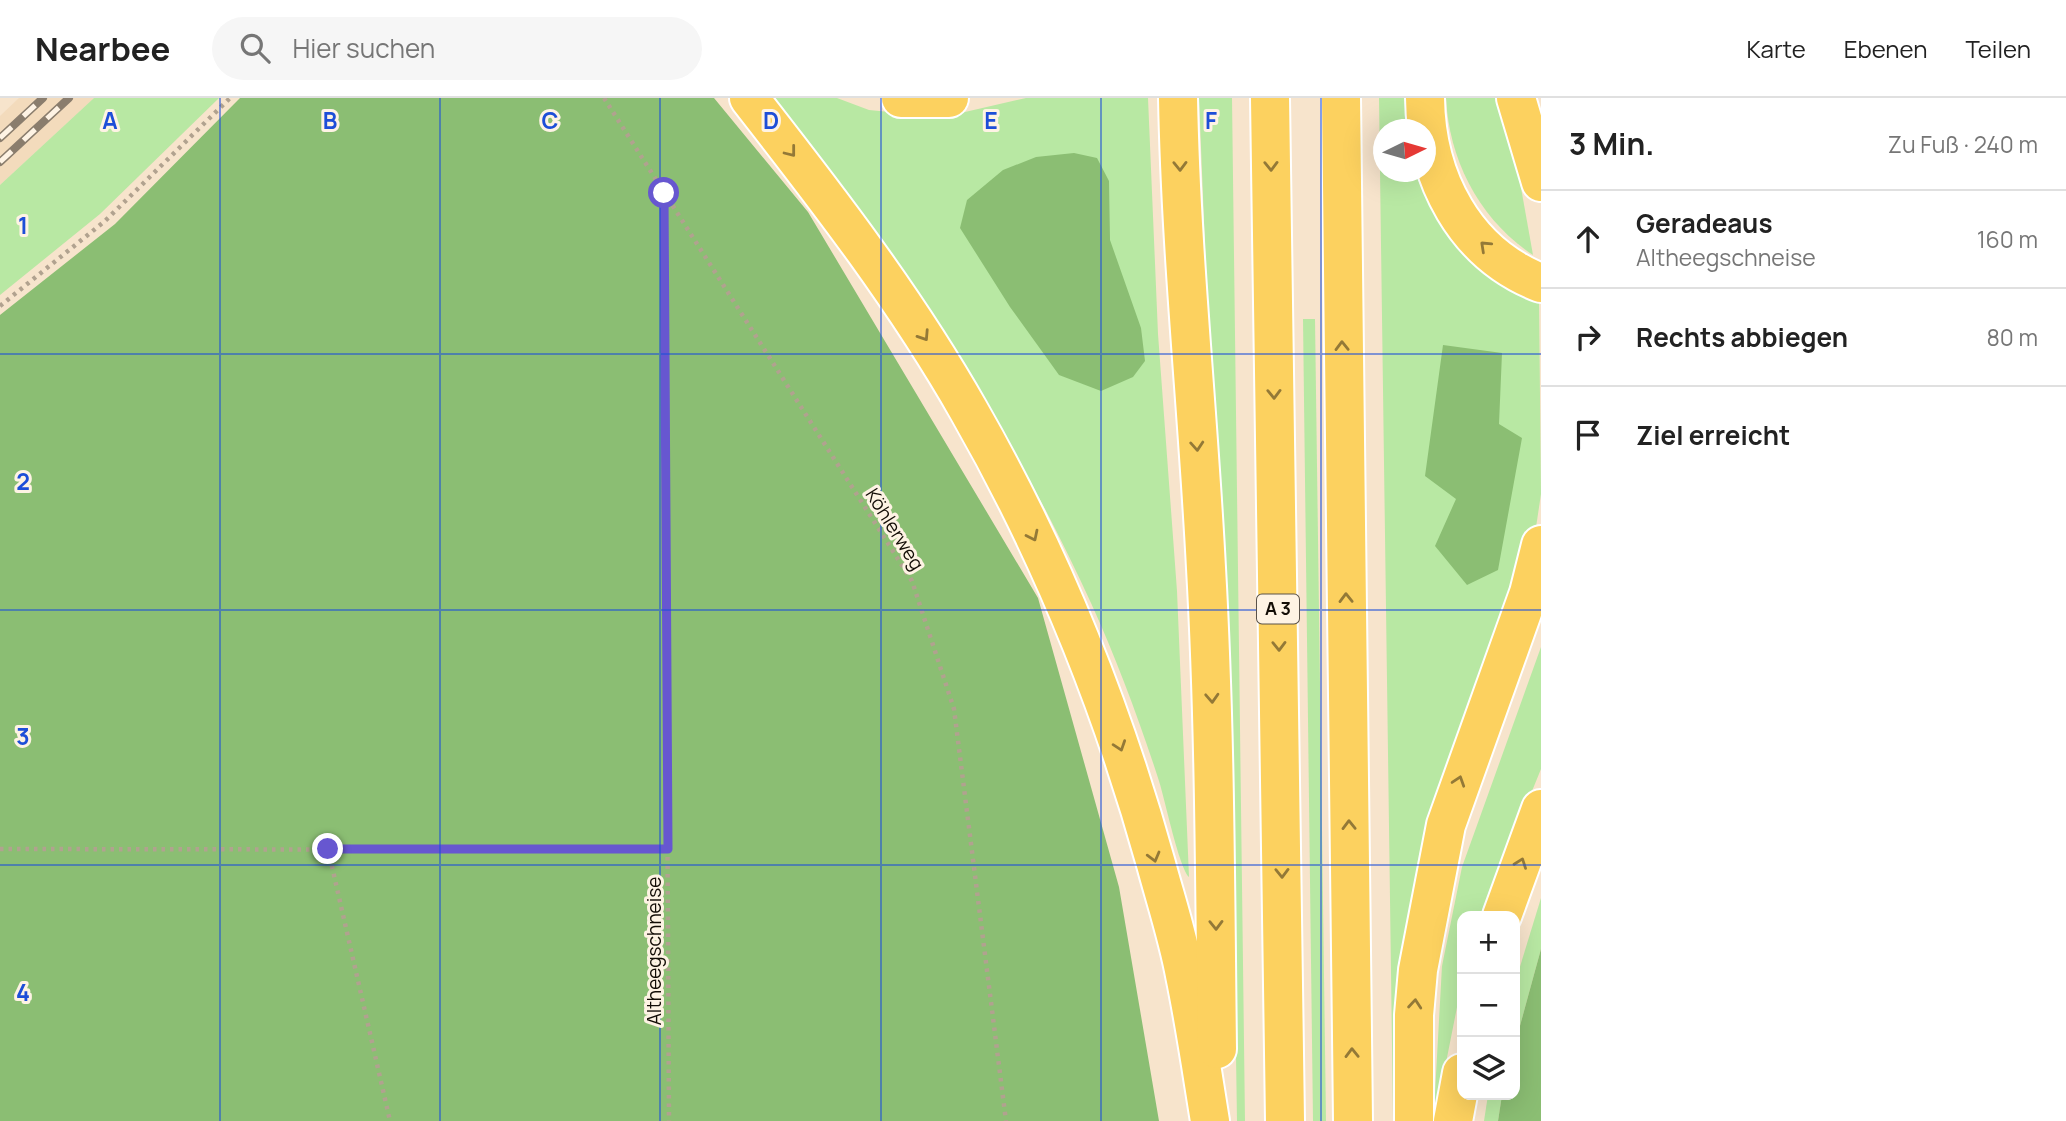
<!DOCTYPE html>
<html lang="de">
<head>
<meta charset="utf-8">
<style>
  body { margin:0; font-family:Manrope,sans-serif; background:#f6f6f6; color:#222 }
  .controls { position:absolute; right:21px; bottom:21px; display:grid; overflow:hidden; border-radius:14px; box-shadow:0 7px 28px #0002 }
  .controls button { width:63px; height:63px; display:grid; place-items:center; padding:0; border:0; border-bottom:2px solid #e0e0e0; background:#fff; color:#222; font:35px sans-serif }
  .compass { position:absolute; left:1373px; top:21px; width:63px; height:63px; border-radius:50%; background:#fff; box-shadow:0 7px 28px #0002; rotate:85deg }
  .stop { position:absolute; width:21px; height:21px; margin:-16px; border:5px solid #6757d0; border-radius:50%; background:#fff }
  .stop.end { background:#6757d0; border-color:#fff; box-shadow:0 2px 7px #0008 }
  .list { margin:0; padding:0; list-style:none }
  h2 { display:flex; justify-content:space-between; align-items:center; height:91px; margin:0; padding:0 28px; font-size:30px }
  h2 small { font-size:23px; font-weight:400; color:#767676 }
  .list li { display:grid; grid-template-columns:46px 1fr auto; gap:21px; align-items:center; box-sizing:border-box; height:98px; padding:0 28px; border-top:2px solid #e0e0e0 }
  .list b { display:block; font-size:26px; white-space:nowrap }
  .list p { margin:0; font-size:23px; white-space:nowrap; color:#767676 }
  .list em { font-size:23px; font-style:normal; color:#767676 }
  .icon { flex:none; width:38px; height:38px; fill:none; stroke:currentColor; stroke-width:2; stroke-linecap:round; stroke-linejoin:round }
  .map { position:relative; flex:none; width:1541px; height:1023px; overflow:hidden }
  header { display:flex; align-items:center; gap:42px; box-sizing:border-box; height:98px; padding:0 35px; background:#fff; border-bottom:2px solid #e0e0e0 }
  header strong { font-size:33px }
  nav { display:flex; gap:38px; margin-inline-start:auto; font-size:24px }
  .search { width:490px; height:63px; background:#f6f6f6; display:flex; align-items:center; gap:18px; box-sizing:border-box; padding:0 24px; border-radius:38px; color:#767676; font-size:26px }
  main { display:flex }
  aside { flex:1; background:#fff }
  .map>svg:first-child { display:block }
  .built { fill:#f3dbbc }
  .green { fill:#b8e8a3 }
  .forest { fill:#8bbe73 }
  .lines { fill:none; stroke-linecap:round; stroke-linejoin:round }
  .motorway-casing { stroke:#fff; stroke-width:42 }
  .path { stroke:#b1a28f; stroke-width:4.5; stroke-dasharray:3.5 5; stroke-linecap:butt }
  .motorway { stroke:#fcd15f; stroke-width:38 }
  .rail-casing { stroke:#8a7d6d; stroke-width:8 }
  .rail { stroke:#fef3e4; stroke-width:5; stroke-dasharray:16; stroke-linecap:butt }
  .oneway { stroke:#937937 }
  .route { stroke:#6757d0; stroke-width:9 }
  .grid { fill:none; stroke:#1d4ed8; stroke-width:2; stroke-opacity:0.55 }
  .labels { text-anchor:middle; stroke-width:6; stroke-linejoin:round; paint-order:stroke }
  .shield { fill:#fef3e4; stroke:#5a5249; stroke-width:2 }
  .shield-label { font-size:18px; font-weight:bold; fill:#130d06 }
  .street-label { font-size:19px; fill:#130d06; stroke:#fef3e4 }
  .grid-label { font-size:23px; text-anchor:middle; font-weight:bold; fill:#1d4ed8; stroke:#fef3e4; stroke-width:6; stroke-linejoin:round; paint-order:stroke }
</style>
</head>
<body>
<header>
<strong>Nearbee</strong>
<div class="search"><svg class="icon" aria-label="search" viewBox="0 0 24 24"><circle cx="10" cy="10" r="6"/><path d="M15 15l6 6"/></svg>Hier suchen</div>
<nav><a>Karte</a><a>Ebenen</a><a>Teilen</a></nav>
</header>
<main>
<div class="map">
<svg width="1541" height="1023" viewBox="0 0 1541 1023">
  <rect width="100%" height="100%" fill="#f7e4cc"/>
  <!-- built -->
  <polygon class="built" points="19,0 94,0 0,87 0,18"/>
  <!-- green -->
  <g class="green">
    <polygon points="94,0 219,0 100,116 0,197 0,87"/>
    <path d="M772,0h65l32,12 62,6 34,-4 61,-14h122l10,236 19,257 12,286c-10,-10 -24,-77 -30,-96 -19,-59 -42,-121 -68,-178 -81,-178 -196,-353 -319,-505z"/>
    <polygon points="1199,0 1232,0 1245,1023 1237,1023 1230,556 1209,248"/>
    <polygon points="1379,0 1415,0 1416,31 1384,32 1384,74 1424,74 1539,201 1541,396 1535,436 1487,593 1399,1023 1393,1023 1392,947"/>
    <path d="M1446,0h59l28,157c-53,-35 -84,-94 -87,-157z"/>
    <polygon points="1303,221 1315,221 1326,1023 1313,1023"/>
    <polygon points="1541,549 1541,671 1481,818 1462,818 1462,884 1437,1010 1434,1013 1442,868 1462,769"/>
    <polygon points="1541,800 1541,851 1515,946 1515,885"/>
    <polygon points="1488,997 1502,997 1498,1023 1484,1023"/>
  </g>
  <!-- forest -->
  <g class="forest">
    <polygon points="240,0 714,0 808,114 1038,500 1119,789 1159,1023 0,1023 0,217 115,126"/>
    <polygon points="1074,55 1097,60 1109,83 1110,142 1141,230 1145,263 1133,279 1101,293 1059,277 1010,209 960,130 967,102 1003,72 1036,59"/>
    <polygon points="1443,247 1502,255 1499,326 1522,340 1498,472 1467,487 1435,448 1456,401 1425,378"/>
    <polygon points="1541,851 1541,1023 1498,1023 1502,997 1515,997 1515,946"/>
  </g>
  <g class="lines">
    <defs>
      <g id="motorway">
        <path d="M749,0c79,101 157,202 220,313 82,143 143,295 187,453 10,37 22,73 29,111 10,48 17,97 25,146"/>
        <polyline points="901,0 949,0"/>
        <path d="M1178,0c3,157 20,313 28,470 9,160 9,320 11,481"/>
        <polyline points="1270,0 1285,1023"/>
        <polyline points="1341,0 1353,1023"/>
        <path d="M1425,0c1,80 39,155 116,185"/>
        <polyline points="1516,0 1541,84"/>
        <polyline points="1502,818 1541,711"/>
        <polyline points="1414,1023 1414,917 1418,872 1446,727 1529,495 1541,447"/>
        <polyline points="1453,1023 1462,975"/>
      </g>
    </defs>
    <!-- motorway casing -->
    <use href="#motorway" class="motorway-casing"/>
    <!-- path -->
    <g class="path">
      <polyline points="604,0 912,483 954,611 1006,1023"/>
      <polyline points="664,96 669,1023"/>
      <polyline points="0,208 105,123 230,0"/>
      <polyline points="0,751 668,752"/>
      <polyline points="328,751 390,1023"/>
    </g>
    <!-- motorway -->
    <use href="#motorway" class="motorway"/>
    <defs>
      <g id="rail">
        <polyline points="0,40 43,0"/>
        <polyline points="0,64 69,0"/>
      </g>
    </defs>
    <!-- rail casing -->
    <use href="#rail" class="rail-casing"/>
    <!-- rail -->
    <use href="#rail" class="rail"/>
  </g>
  <!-- one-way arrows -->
  <defs><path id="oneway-chevron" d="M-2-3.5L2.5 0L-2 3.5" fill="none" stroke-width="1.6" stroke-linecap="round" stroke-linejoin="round" transform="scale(1.75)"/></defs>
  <g class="oneway">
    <use href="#oneway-chevron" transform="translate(791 54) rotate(52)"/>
    <use href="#oneway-chevron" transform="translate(1180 68) rotate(89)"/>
    <use href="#oneway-chevron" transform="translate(1271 68) rotate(89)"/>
    <use href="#oneway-chevron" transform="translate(1485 148) rotate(-137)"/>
    <use href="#oneway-chevron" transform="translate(924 238) rotate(57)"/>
    <use href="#oneway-chevron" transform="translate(1342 248) rotate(-91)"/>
    <use href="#oneway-chevron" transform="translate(1274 296) rotate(89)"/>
    <use href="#oneway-chevron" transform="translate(1197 348) rotate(86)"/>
    <use href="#oneway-chevron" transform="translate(1033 438) rotate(64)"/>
    <use href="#oneway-chevron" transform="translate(1346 500) rotate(-91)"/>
    <use href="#oneway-chevron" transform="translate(1279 548) rotate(89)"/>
    <use href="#oneway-chevron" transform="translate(1212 600) rotate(87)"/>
    <use href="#oneway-chevron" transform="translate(1120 648) rotate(71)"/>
    <use href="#oneway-chevron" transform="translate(1459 683) rotate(-72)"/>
    <use href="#oneway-chevron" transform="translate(1349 727) rotate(-91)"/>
    <use href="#oneway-chevron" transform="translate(1154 759) rotate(75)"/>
    <use href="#oneway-chevron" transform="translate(1521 765) rotate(-70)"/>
    <use href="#oneway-chevron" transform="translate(1282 775) rotate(89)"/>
    <use href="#oneway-chevron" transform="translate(1216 827) rotate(89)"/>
    <use href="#oneway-chevron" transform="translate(1415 906) rotate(-85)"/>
    <use href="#oneway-chevron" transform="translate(1352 955) rotate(-91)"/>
  </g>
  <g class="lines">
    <!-- route -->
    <polyline class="route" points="328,751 668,751 664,95"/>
  </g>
  <!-- grid -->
  <path class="grid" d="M220,0v1023M440,0v1023M660,0v1023M881,0v1023M1101,0v1023M1321,0v1023M0,256h1541M0,512h1541M0,767h1541"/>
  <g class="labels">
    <!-- shield labels -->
    <rect class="shield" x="1257" y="496.5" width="42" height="29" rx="5"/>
    <g class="shield-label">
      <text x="1278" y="517">A 3</text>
    </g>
    <!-- street labels -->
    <g class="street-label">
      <text transform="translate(895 431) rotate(58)" y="7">Köhlerweg</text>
      <text transform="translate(654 853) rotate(-90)" y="7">Altheegschneise</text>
    </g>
  </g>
  <g class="grid-label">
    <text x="110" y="31">A</text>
    <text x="330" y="31">B</text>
    <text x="550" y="31">C</text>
    <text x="771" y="31">D</text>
    <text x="991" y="31">E</text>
    <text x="1211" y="31">F</text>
    <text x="23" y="136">1</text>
    <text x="23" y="392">2</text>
    <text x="23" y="647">3</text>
    <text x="23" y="903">4</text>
  </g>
</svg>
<div class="controls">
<button>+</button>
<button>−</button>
<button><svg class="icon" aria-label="layers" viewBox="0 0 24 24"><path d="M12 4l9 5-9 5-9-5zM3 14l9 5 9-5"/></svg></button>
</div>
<svg class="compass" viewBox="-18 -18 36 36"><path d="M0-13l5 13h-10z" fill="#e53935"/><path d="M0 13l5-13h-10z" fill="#767676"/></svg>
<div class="stop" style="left:664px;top:95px"></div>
<div class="stop end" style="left:328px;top:751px"></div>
</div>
<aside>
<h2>3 Min.<small>Zu Fuß · 240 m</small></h2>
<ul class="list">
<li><svg class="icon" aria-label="ahead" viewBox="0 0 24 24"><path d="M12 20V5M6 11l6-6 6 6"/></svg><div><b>Geradeaus</b><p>Altheegschneise</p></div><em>160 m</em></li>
<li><svg class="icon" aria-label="right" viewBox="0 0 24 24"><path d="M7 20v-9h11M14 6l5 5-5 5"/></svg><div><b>Rechts abbiegen</b></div><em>80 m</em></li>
<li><svg class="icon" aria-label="arrive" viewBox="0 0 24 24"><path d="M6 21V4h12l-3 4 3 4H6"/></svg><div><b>Ziel erreicht</b></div></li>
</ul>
</aside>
</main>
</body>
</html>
